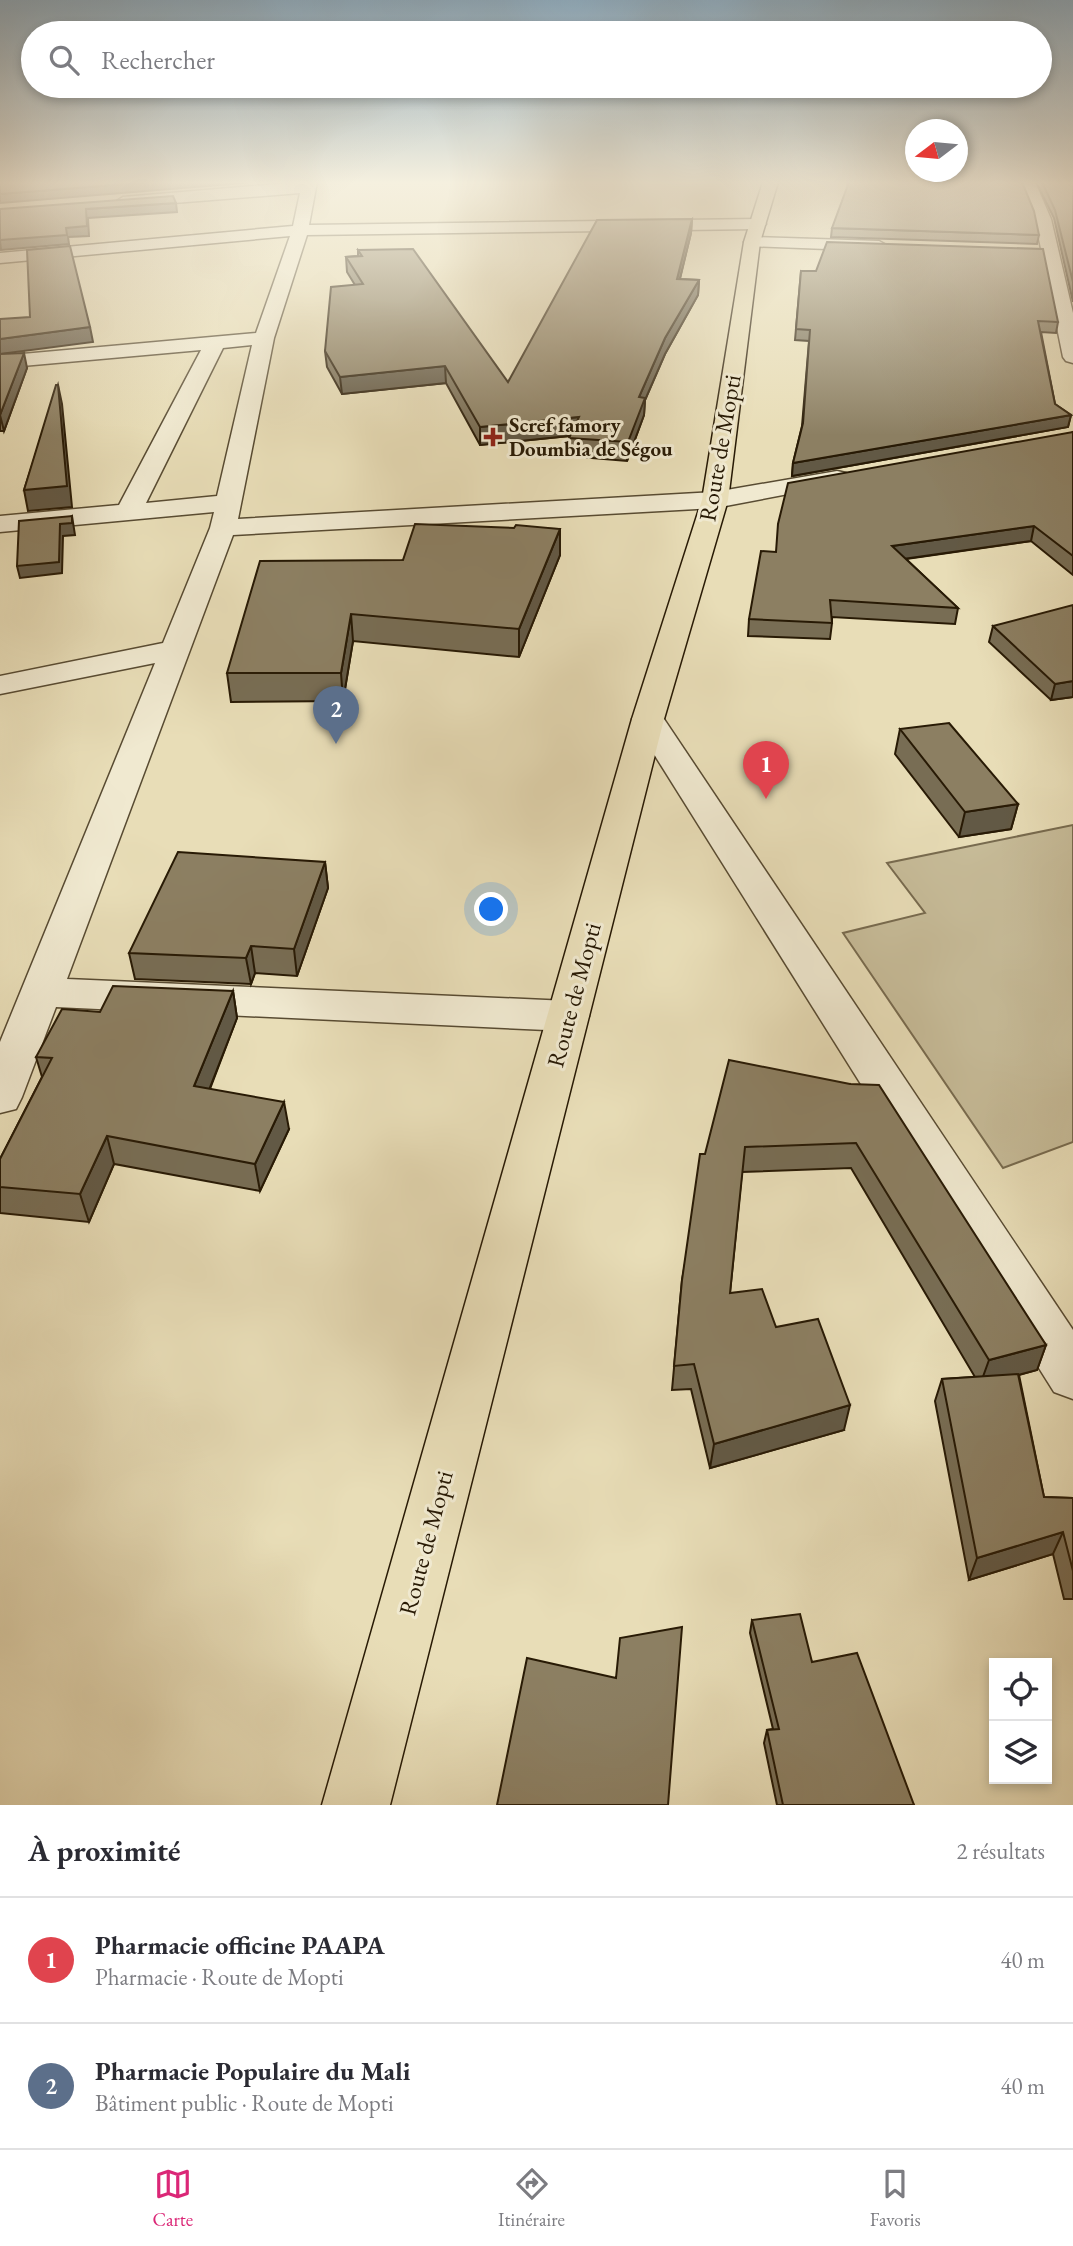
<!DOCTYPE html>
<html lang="fr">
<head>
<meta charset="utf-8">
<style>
  body { margin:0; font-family:"EB Garamond",serif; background:#f2f2f3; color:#2b2b33 }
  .controls { position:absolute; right:21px; bottom:21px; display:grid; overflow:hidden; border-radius:0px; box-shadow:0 4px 10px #0003 }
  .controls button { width:63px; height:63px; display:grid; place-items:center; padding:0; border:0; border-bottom:2px solid #e1e1e2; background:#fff; color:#2b2b33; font:35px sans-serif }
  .compass { position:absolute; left:905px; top:119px; width:63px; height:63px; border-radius:50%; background:#fff; box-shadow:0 4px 10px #0003; rotate:254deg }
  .you { position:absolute; left:492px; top:910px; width:24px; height:24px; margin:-18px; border:5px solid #fff; border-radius:50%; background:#1a73e8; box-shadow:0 0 0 10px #1a73e833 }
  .badge { display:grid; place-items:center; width:46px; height:46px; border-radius:50%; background:#db2777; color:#fff; font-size:23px; font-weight:700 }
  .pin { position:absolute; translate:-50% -58px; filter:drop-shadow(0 2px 4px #0008) }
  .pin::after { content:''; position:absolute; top:37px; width:24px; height:21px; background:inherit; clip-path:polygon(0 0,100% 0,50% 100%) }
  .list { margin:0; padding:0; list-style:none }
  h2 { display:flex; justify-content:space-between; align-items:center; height:91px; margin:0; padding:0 28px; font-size:30px }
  h2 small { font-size:23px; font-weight:400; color:#7c7c81 }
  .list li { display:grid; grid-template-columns:46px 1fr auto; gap:21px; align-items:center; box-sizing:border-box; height:126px; padding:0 28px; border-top:2px solid #e1e1e2 }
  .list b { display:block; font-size:26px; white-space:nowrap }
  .list p { margin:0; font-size:23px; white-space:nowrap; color:#7c7c81 }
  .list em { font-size:23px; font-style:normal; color:#7c7c81 }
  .icon { flex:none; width:38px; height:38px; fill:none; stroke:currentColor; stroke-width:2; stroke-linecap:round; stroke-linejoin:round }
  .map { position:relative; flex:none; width:1073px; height:1805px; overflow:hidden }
  .search { position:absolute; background:#fff; box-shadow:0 4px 10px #0003; left:21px; right:21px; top:21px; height:77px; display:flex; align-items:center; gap:18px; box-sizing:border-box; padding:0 24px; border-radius:38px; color:#7c7c81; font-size:26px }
  .sheet { height:343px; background:#fff }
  nav { display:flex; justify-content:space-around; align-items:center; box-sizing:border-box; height:98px; border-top:2px solid #e1e1e2; background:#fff; font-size:19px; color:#7c7c81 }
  nav a { display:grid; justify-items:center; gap:4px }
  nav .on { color:#db2777 }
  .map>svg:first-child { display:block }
  .green { fill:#c7bc99; stroke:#786b4f; stroke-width:2 }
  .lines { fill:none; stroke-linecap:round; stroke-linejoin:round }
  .minor-casing { stroke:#584b32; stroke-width:3 }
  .tertiary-casing { stroke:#584b32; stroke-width:3 }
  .trunk-casing { stroke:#281a05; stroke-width:3 }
  .minor { fill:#f0e9d0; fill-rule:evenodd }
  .tertiary { fill:#f0e9d0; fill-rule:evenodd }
  .trunk { fill:#e8ddb7; fill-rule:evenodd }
  .wall { fill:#786d54; stroke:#281a05; stroke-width:2 }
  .shaded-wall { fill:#625945; stroke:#281a05; stroke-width:2 }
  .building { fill:#8c7f62; stroke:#281a05; stroke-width:2 }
  .poi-dot { fill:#8f2418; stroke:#f0e9d0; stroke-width:2.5 }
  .labels { text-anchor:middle; stroke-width:6; stroke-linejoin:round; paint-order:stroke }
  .far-poi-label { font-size:21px; font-weight:bold; fill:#281a05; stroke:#f0e9d0; text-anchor:start }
  .street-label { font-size:24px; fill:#281a05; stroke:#f0e9d0 }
</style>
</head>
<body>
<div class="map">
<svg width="1073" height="1805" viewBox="0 0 1073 1805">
  <rect width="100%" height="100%" fill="#e8ddb7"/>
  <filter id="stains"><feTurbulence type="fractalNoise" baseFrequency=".00286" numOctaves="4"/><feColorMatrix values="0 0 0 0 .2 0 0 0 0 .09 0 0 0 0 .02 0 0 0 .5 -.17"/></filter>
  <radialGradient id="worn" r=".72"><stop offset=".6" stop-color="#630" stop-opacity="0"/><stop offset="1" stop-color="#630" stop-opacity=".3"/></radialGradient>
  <!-- green -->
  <polygon class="green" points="1073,825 1073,1142 1003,1168 843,933 925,913 887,863"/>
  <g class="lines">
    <defs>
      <g id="minor">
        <path d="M302,182h15l-8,43 449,-6 8,5 -8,5 -451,6 -33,103 -36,181 477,-27 9,3 4,5 -4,5 -9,3 -482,27 -166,444 501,22 15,5 6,10 -6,10 -15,5 -512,-24 -34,90 -6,12 -16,4v-71l155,-379 -155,31v-18l163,-33 47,-115 4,-16 -214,20v-16l119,-11 82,-155 -201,18v-12l256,-23 34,-97 -290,27v-10l293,-27 7,-33 -177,14 -8,-5 8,-5zM252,345l-35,151 -71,7 77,-155z"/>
        <polygon points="1020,182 1035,182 1051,219 1073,313 1073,363 1066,361 1063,357 1035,219"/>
        <polygon points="752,237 879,241 888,246 879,251 746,246 744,242"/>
        <polygon points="648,709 659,712 664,719 1073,1330 1073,1399 1054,1392 632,719 637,712"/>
      </g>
      <polygon id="tertiary" points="837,471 846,473 849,478 846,483 715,508 706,505 702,500 706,495 715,492"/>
      <polygon id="trunk" points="763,182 778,182 760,242 728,500 664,719 390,1805 322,1805 632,719 702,500 744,242"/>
    </defs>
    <!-- minor casing -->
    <use href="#minor" class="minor-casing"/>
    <!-- tertiary casing -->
    <use href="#tertiary" class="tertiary-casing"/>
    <!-- trunk casing -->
    <use href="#trunk" class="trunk-casing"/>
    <!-- minor -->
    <use href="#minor" class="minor"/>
    <!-- tertiary -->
    <use href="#tertiary" class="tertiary"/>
    <!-- trunk -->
    <use href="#trunk" class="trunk"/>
  </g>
  <!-- wall -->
  <g class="wall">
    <polygon points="1036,182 1073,182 1073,302 1054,218"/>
    <polygon points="692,219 691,233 680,279 699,280 698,295 665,354 645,400 644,415 627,461 569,456 570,436 480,445 446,383 342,394 327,367 325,351 355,285 347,272 346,257 358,256 358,250 508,382"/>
    <polygon points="832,228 1039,235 1037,244 831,237"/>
    <polygon points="801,271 1058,322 1056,333 1041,332 1055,404 1071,415 1068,427 792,476 793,463 802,426 809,341 795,340"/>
    <polygon points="0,354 27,368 4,431 0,431"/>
    <polygon points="1073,432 1073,575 1031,541 906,559 958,608 955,624 832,617 832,623 830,639 748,636 749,619"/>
    <polygon points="514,528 560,529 560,555 519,657 353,641 343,701 231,702 227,673 403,560"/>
    <polygon points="993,626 1073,697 1051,700 989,642"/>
    <polygon points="900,729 1018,804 1011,829 959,837 895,754"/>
    <polygon points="325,862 328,888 297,976 255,973 251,984 135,979 129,953"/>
    <polygon points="233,991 237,1018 210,1089 289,1129 260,1191 114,1164 89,1222 0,1213 0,1159 42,1077 36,1057 100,1012"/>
    <polygon points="850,1084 1046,1345 1037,1370 1019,1375 1044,1497 1073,1498 1073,1599 1064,1599 1053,1554 969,1580 935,1401 942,1379 975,1377 851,1168 742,1172 730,1293 776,1327 844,1430 710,1468 691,1389 672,1390 682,1280 705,1154"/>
    <polygon points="752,1620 812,1662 914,1805 777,1805 764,1743 767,1730 773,1729 750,1633"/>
  </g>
  <!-- shaded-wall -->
  <g class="shaded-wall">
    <polygon points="153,182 255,182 0,203 0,194"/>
    <polygon points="176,203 177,212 88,218 89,236 68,237 69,244 1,250 0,240 66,228 86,209"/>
    <polygon points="692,219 691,233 676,294 677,279"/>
    <polygon points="699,280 698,295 665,354 645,400 644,415 627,461 628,442 639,397 665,338"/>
    <polygon points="90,327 93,342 0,354 0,339"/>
    <polygon points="24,353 27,368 4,431 0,415"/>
    <polygon points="445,366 446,383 342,394 340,377"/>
    <polygon points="58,385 62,404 72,507 28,511 24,490"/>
    <polygon points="1071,415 1068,427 792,476 793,463"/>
    <polygon points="579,417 578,435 480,445 480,427"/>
    <polygon points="72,516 75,535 63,536 62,573 20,578 17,566 60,524"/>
    <polygon points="1034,526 1031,541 889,561 892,546"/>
    <polygon points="560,529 560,555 519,657 519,629"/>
    <polygon points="351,614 353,641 343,701 341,673"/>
    <polygon points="1073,681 1073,697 1051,700 1055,684"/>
    <polygon points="1018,804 1011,829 959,837 965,812"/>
    <polygon points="325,862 328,888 297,976 294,949"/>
    <polygon points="251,946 255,973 251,984 246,958"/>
    <polygon points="233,991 237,1018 200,1113 194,1086"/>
    <polygon points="284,1102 289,1129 260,1191 255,1164"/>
    <polygon points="107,1136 114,1164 89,1222 80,1194"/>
    <polygon points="1046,1345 1037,1370 980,1385 989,1360"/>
    <polygon points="850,1405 844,1430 710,1468 714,1444"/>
    <polygon points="1063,1532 1053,1554 969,1580 977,1558"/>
  </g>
  <!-- building -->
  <g class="building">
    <polygon points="0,182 153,182 0,194"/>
    <polygon points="849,182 1022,182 1034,211 1039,235 832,228"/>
    <polygon points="1042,182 1073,182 1073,282 1055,210"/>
    <polygon points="173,196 176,203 86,209 87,226 66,228 67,235 0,240 0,209"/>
    <polygon points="692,219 677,279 699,280 665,338 639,397 645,398 628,442 569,438 579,417 480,427 445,366 340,377 325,351 331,287 363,284 346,257 362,256 358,250 413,249 508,382 597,220"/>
    <polygon points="827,242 1043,249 1058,322 1038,321 1055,404 1071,415 793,463 803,423 810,330 796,329 801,271 816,271"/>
    <polygon points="70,246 90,327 0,339 0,319 30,317 27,250"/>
    <polygon points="24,353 0,415 0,354"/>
    <polygon points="56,385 58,385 67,486 24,490"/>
    <polygon points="1073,432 1073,556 1034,526 892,546 958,608 830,600 832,623 749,619 761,551 776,552 778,524 788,483"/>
    <polygon points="72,516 72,523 60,524 59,562 17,566 19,521"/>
    <polygon points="415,524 514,528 516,525 560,529 519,629 351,614 341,673 227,673 260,561 403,560"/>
    <polygon points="1073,605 1073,681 1055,684 993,626"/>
    <polygon points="949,723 1018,804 965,812 900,729"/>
    <polygon points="178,852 325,862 294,949 251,946 246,958 129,953"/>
    <polygon points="113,986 233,991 194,1086 284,1102 255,1164 107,1136 80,1194 0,1187 0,1159 52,1058 36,1057 62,1009 100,1012"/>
    <polygon points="729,1060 850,1084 879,1085 1046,1345 989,1360 856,1143 745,1147 730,1293 762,1289 776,1327 818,1319 850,1405 714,1444 694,1364 674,1366 682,1280 700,1154 705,1154"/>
    <polygon points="1018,1374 1044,1497 1073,1498 1073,1571 1063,1532 977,1558 942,1379"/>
    <polygon points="800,1614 812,1662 857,1653 914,1805 783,1805 767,1730 779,1729 752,1620"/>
    <polygon points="682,1627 668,1805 497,1805 527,1658 616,1678 620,1638"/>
  </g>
  <!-- sky -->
  <linearGradient id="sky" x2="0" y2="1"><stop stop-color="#8eaabc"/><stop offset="0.42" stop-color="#f5f0df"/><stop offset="1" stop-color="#f5f0df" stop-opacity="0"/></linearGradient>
  <rect width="1073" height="435" fill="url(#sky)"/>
  <!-- markers -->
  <path class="poi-dot" d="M489.5 426.5h7v7h7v7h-7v7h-7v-7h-7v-7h7z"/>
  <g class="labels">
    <!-- far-poi labels -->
    <g class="far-poi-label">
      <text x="509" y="432">Scref famory<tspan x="509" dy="24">Doumbia de Ségou</tspan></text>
    </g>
    <!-- street labels -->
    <g class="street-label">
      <text transform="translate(720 448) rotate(-80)" y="8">Route de Mopti</text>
      <text transform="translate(574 995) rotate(-75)" y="8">Route de Mopti</text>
      <text transform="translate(426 1543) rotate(-75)" y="8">Route de Mopti</text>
    </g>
  </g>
  <rect width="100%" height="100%" filter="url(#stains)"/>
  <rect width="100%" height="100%" fill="url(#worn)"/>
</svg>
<div class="controls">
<button><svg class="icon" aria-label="locate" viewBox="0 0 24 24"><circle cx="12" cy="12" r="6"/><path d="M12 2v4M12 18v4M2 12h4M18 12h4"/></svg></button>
<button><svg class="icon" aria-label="layers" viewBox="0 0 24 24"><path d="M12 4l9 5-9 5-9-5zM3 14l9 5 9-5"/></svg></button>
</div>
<svg class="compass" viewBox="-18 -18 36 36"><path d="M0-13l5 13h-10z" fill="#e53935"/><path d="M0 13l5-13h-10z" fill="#7c7c81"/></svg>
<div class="you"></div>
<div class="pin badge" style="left:766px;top:799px;background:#e0444e">1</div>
<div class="pin badge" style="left:336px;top:744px;background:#5c6f8a">2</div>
<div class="search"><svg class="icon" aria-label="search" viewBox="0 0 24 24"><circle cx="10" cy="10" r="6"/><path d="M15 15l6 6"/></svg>Rechercher</div>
</div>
<section class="sheet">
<h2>À proximité<small>2 résultats</small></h2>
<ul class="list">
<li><span class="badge" style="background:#e0444e">1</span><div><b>Pharmacie officine PAAPA</b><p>Pharmacie · Route de Mopti</p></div><em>40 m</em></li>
<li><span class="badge" style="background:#5c6f8a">2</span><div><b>Pharmacie Populaire du Mali</b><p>Bâtiment public · Route de Mopti</p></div><em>40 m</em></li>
</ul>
</section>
<nav>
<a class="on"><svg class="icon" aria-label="map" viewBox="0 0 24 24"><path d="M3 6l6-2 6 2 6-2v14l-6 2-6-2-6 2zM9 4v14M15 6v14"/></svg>Carte</a>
<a><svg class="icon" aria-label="directions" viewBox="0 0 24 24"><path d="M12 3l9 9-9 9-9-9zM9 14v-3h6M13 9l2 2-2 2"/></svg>Itinéraire</a>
<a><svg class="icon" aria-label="saved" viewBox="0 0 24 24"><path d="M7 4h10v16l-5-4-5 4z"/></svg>Favoris</a>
</nav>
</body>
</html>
